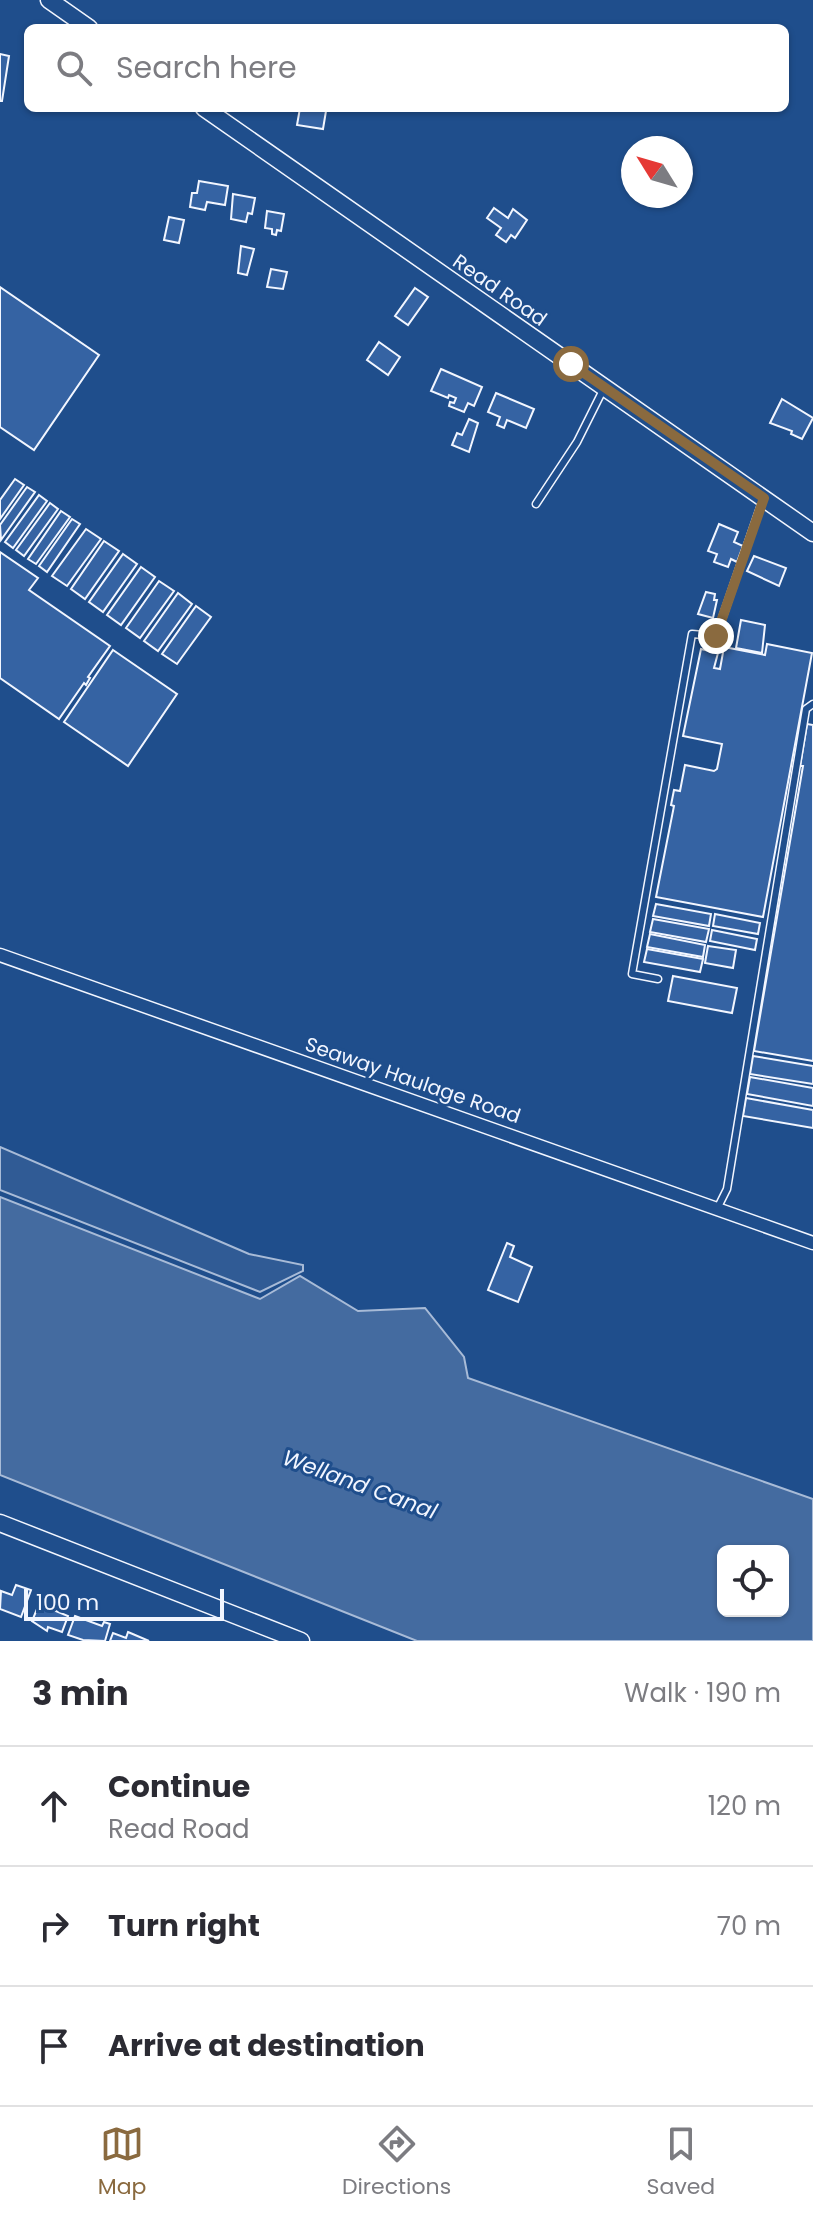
<!DOCTYPE html>
<html lang="en">
<head>
<meta charset="utf-8">
<style>
  body { margin:0; font-family:Poppins,sans-serif; background:#f7f7f7; color:#2b2b33 }
  .controls { position:absolute; right:24px; bottom:24px; display:grid; overflow:hidden; border-radius:12px; box-shadow:0 2px 6px #0004 }
  .controls button { width:72px; height:72px; display:grid; place-items:center; padding:0; border:0; border-bottom:2px solid #e1e1e2; background:#fff; color:#2b2b33; font:40px sans-serif }
  .compass { position:absolute; left:621px; top:136px; width:72px; height:72px; border-radius:50%; background:#fff; box-shadow:0 2px 6px #0004; rotate:307deg }
  .scale { position:absolute; left:24px; bottom:20px; width:200px; box-sizing:border-box; padding-left:8px; border:4px solid #f2f6ff; border-top:0; font-size:22px; line-height:28px; white-space:nowrap; color:#f2f6ff; -webkit-text-stroke:6px #1f4e8c; paint-order:stroke }
  .stop { position:absolute; width:24px; height:24px; margin:-18px; border:6px solid #8a6a3f; border-radius:50%; background:#fff }
  .stop.end { background:#8a6a3f; border-color:#fff; box-shadow:0 2px 8px #0008 }
  .list { margin:0; padding:0; list-style:none }
  h2 { display:flex; justify-content:space-between; align-items:center; height:104px; margin:0; padding:0 32px; font-size:34px }
  h2 small { font-size:26px; font-weight:400; color:#7c7c81 }
  .list li { display:grid; grid-template-columns:52px 1fr auto; gap:24px; align-items:center; box-sizing:border-box; height:120px; padding:0 32px; border-top:2px solid #e1e1e2 }
  .list b { display:block; font-size:30px; white-space:nowrap }
  .list p { margin:0; font-size:26px; white-space:nowrap; color:#7c7c81 }
  .list em { font-size:26px; font-style:normal; color:#7c7c81 }
  .icon { flex:none; width:44px; height:44px; fill:none; stroke:currentColor; stroke-width:2; stroke-linecap:round; stroke-linejoin:round }
  .map { position:relative; flex:none; width:813px; height:1641px; overflow:hidden }
  .search { position:absolute; background:#fff; box-shadow:0 2px 6px #0004; left:24px; right:24px; top:24px; height:88px; display:flex; align-items:center; gap:20px; box-sizing:border-box; padding:0 28px; border-radius:12px; color:#7c7c81; font-size:30px }
  .sheet { height:464px; background:#fff }
  nav { display:flex; justify-content:space-around; align-items:center; box-sizing:border-box; height:112px; border-top:2px solid #e1e1e2; background:#fff; font-size:22px; color:#7c7c81 }
  nav a { display:grid; justify-items:center; gap:4px }
  nav .on { color:#8a6a3f }
  .map>svg:first-child { display:block }
  .built { fill:#305b95; stroke:#a8bbd7; stroke-width:2 }
  .water { fill:#446ba0; stroke:#a8bbd7; stroke-width:2; fill-rule:evenodd }
  .building { fill:#3563a3; stroke:#f2f6ff; stroke-width:2 }
  .lines { fill:none; stroke-linecap:round; stroke-linejoin:round }
  .lane-casing { stroke:#f2f6ff; stroke-width:9 }
  .street-casing { stroke:#f2f6ff; stroke-width:15 }
  .secondary-casing { stroke:#f2f6ff; stroke-width:19 }
  .lane { stroke:#1f4e8c; stroke-width:6 }
  .street { stroke:#1f4e8c; stroke-width:12 }
  .secondary { stroke:#1f4e8c; stroke-width:16 }
  .route { stroke:#8a6a3f; stroke-width:10 }
  .labels { text-anchor:middle; stroke-width:6; stroke-linejoin:round; paint-order:stroke }
  .street-label { font-size:20px; fill:#f2f6ff; stroke:#1f4e8c }
  .water-label { font-size:22px; font-style:italic; fill:#f2f6ff; stroke:#1f4e8c }
</style>
</head>
<body>
<div class="map">
<svg width="813" height="1641" viewBox="0 0 813 1641">
  <rect width="100%" height="100%" fill="#1f4e8c"/>
  <!-- built -->
  <polygon class="built" points="0,1147 249,1254 303,1265 303,1271 260,1292 0,1190"/>
  <!-- water -->
  <path class="water" d="M0,1197l260,102 40,-23 58,35 67,-3 39,49 4,21 345,121v142h-396l-417,-166zM723,1551h60v60h-60z"/>
  <!-- building -->
  <g class="building">
    <polygon points="0,54 9,56 2,101 0,101"/>
    <polygon points="300,108 326,111 323,129 297,125"/>
    <polygon points="199,181 228,186 225,205 207,202 205,210 190,207 192,193 197,193"/>
    <polygon points="233,194 255,198 252,214 248,213 246,222 231,219"/>
    <polygon points="494,208 508,218 513,209 527,220 515,238 511,235 506,242 496,235 501,228 487,218"/>
    <polygon points="267,211 284,214 281,231 277,230 276,235 272,234 272,229 265,228"/>
    <polygon points="169,217 184,220 179,243 164,240"/>
    <polygon points="241,246 254,249 247,275 238,273"/>
    <polygon points="271,269 287,272 283,289 267,287"/>
    <polygon points="0,287 99,355 34,450 0,427"/>
    <polygon points="415,288 428,297 408,325 395,316"/>
    <polygon points="379,342 400,357 388,375 367,360"/>
    <polygon points="441,369 482,387 474,406 468,403 464,412 449,406 450,402 454,403 456,398 449,395 448,398 431,391"/>
    <polygon points="496,393 534,409 526,428 507,420 504,428 497,425 500,417 488,412"/>
    <polygon points="782,399 813,418 802,439 791,434 792,431 770,423"/>
    <polygon points="469,419 478,423 469,452 452,445 457,433 462,435"/>
    <polygon points="15,479 24,485 0,519 0,500"/>
    <polygon points="27,487 35,492 1,540 0,525"/>
    <polygon points="39,495 47,501 13,548 5,542"/>
    <polygon points="50,503 58,509 24,556 16,550"/>
    <polygon points="61,511 70,517 36,564 28,559"/>
    <polygon points="72,519 80,524 47,572 39,566"/>
    <polygon points="719,524 738,532 734,542 743,546 737,562 731,559 728,567 714,562 717,554 708,551"/>
    <polygon points="86,529 101,539 67,586 52,576"/>
    <polygon points="104,541 119,551 85,599 71,589"/>
    <polygon points="0,552 38,578 29,590 110,646 88,677 90,678 86,685 84,683 59,719 0,678"/>
    <polygon points="123,554 137,564 103,612 89,602"/>
    <polygon points="754,556 786,568 779,586 747,571"/>
    <polygon points="141,567 155,577 121,625 107,615"/>
    <polygon points="159,581 174,591 140,638 126,628"/>
    <polygon points="706,592 715,594 714,600 717,600 713,618 698,614"/>
    <polygon points="178,593 192,604 158,651 144,641"/>
    <polygon points="196,606 211,617 177,664 162,654"/>
    <polygon points="741,620 765,625 762,653 736,648"/>
    <polygon points="767,644 812,653 763,917 656,897 674,806 671,805 674,790 680,791 685,765 714,771 717,769 722,744 683,736 701,649 718,653 714,668 720,669 724,647 765,655"/>
    <polygon points="113,650 177,694 128,766 64,722"/>
    <polygon points="807,724 813,725 813,1061 754,1051 803,766 800,766"/>
    <polygon points="656,904 711,914 709,926 653,916"/>
    <polygon points="715,914 760,923 758,934 713,926"/>
    <polygon points="653,919 709,929 706,942 650,932"/>
    <polygon points="712,930 757,939 755,950 710,941"/>
    <polygon points="650,934 705,945 703,957 647,947"/>
    <polygon points="708,946 736,950 733,968 705,963"/>
    <polygon points="647,949 703,959 700,972 644,962"/>
    <polygon points="673,976 737,988 732,1013 668,1001"/>
    <polygon points="753,1056 813,1066 813,1084 750,1074"/>
    <polygon points="750,1077 813,1088 813,1106 747,1094"/>
    <polygon points="746,1098 813,1110 813,1128 743,1116"/>
    <polygon points="507,1243 514,1246 510,1257 532,1267 518,1302 488,1290"/>
    <polygon points="16,1585 31,1590 21,1617 0,1609 1,1591 12,1595"/>
    <polygon points="39,1604 68,1616 62,1632 48,1627 47,1631 32,1621"/>
    <polygon points="75,1616 102,1626 104,1622 110,1624 105,1641 83,1640 68,1635"/>
    <polygon points="128,1632 149,1641 110,1641 113,1633 126,1638"/>
  </g>
  <g class="lines">
    <defs>
      <g id="lane">
        <polyline points="536,504 577,442 603,390"/>
        <polyline points="658,979 632,974 692,634 716,636 762,502"/>
        <polyline points="717,1209 727,1189 806,709 813,704"/>
      </g>
      <polyline id="street" points="0,955 813,1243"/>
      <g id="secondary">
        <polyline points="49,0 89,28"/>
        <polyline points="204,108 813,533"/>
        <polyline points="0,1523 301,1641"/>
      </g>
    </defs>
    <!-- lane casing -->
    <use href="#lane" class="lane-casing"/>
    <!-- street casing -->
    <use href="#street" class="street-casing"/>
    <!-- secondary casing -->
    <use href="#secondary" class="secondary-casing"/>
    <!-- lane -->
    <use href="#lane" class="lane"/>
    <!-- street -->
    <use href="#street" class="street"/>
    <!-- secondary -->
    <use href="#secondary" class="secondary"/>
  </g>
  <g class="lines">
    <!-- route -->
    <polyline class="route" points="571,364 764,498 716,636"/>
  </g>
  <g class="labels">
    <!-- street labels -->
    <g class="street-label">
      <text transform="translate(500 290) rotate(35)" y="7">Read Road</text>
      <text transform="translate(413 1080) rotate(19)" y="7">Seaway Haulage Road</text>
    </g>
    <!-- water labels -->
    <g class="water-label">
      <text transform="translate(360 1484) rotate(20)" y="8">Welland Canal</text>
    </g>
  </g>
</svg>
<div class="controls">
<button><svg class="icon" aria-label="locate" viewBox="0 0 24 24"><circle cx="12" cy="12" r="6"/><path d="M12 2v4M12 18v4M2 12h4M18 12h4"/></svg></button>
</div>
<svg class="compass" viewBox="-18 -18 36 36"><path d="M0-13l5 13h-10z" fill="#e53935"/><path d="M0 13l5-13h-10z" fill="#7c7c81"/></svg>
<div class="scale">100 m</div>
<div class="stop" style="left:571px;top:364px"></div>
<div class="stop end" style="left:716px;top:636px"></div>
<div class="search"><svg class="icon" aria-label="search" viewBox="0 0 24 24"><circle cx="10" cy="10" r="6"/><path d="M15 15l6 6"/></svg>Search here</div>
</div>
<section class="sheet">
<h2>3 min<small>Walk · 190 m</small></h2>
<ul class="list">
<li><svg class="icon" aria-label="ahead" viewBox="0 0 24 24"><path d="M12 20V5M6 11l6-6 6 6"/></svg><div><b>Continue</b><p>Read Road</p></div><em>120 m</em></li>
<li><svg class="icon" aria-label="right" viewBox="0 0 24 24"><path d="M7 20v-9h11M14 6l5 5-5 5"/></svg><div><b>Turn right</b></div><em>70 m</em></li>
<li><svg class="icon" aria-label="arrive" viewBox="0 0 24 24"><path d="M6 21V4h12l-3 4 3 4H6"/></svg><div><b>Arrive at destination</b></div></li>
</ul>
</section>
<nav>
<a class="on"><svg class="icon" aria-label="map" viewBox="0 0 24 24"><path d="M3 6l6-2 6 2 6-2v14l-6 2-6-2-6 2zM9 4v14M15 6v14"/></svg>Map</a>
<a><svg class="icon" aria-label="directions" viewBox="0 0 24 24"><path d="M12 3l9 9-9 9-9-9zM9 14v-3h6M13 9l2 2-2 2"/></svg>Directions</a>
<a><svg class="icon" aria-label="saved" viewBox="0 0 24 24"><path d="M7 4h10v16l-5-4-5 4z"/></svg>Saved</a>
</nav>
</body>
</html>
